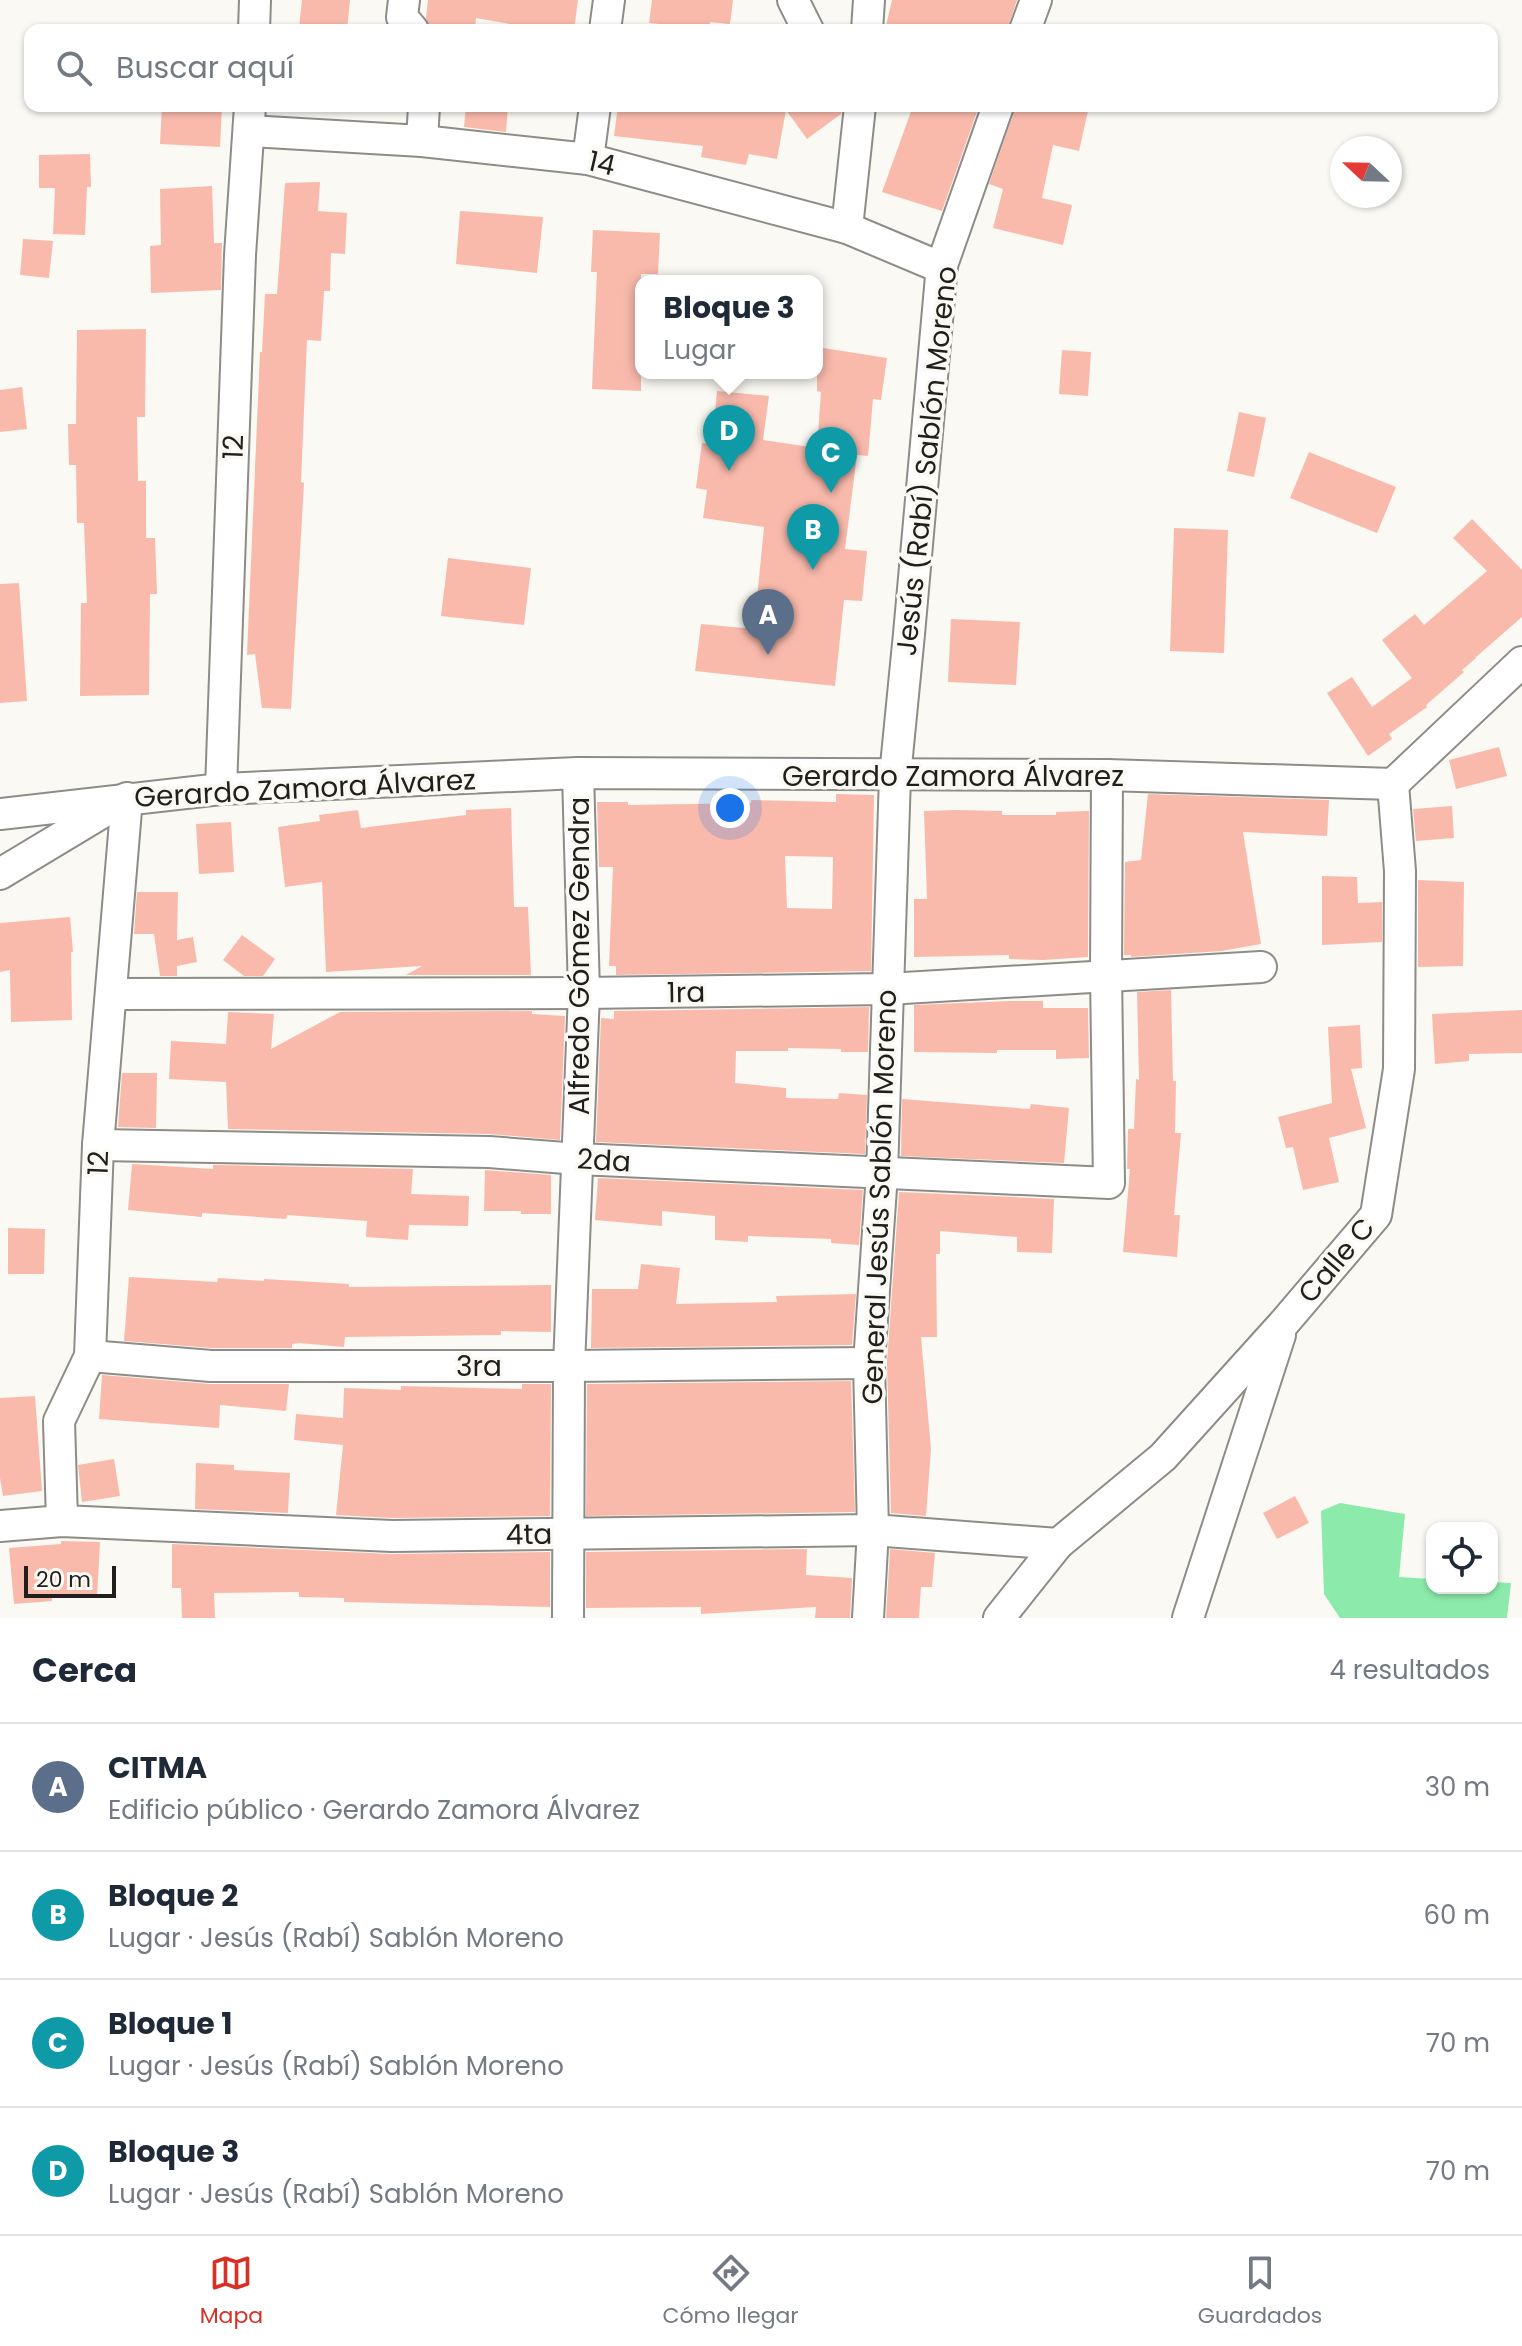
<!DOCTYPE html>
<html lang="es">
<head>
<meta charset="utf-8">
<style>
  body { margin:0; font-family:Poppins,sans-serif; background:#f2f2f3; color:#1f2937 }
  .controls { position:absolute; right:24px; bottom:24px; display:grid; overflow:hidden; border-radius:16px; box-shadow:0 2px 6px #0004 }
  .controls button { width:72px; height:72px; display:grid; place-items:center; padding:0; border:0; border-bottom:2px solid #e0e1e3; background:#fff; color:#1f2937; font:40px sans-serif }
  .compass { position:absolute; left:1330px; top:136px; width:72px; height:72px; border-radius:50%; background:#fff; box-shadow:0 2px 6px #0004; rotate:292deg }
  .scale { position:absolute; left:24px; bottom:20px; width:92px; box-sizing:border-box; padding-left:8px; border:4px solid #201f1d; border-top:0; font-size:22px; line-height:28px; white-space:nowrap; color:#201f1d; -webkit-text-stroke:6px #faf9f3; paint-order:stroke }
  .you { position:absolute; left:730px; top:808px; width:28px; height:28px; margin:-20px; border:6px solid #fff; border-radius:50%; background:#1a73e8; box-shadow:0 0 0 12px #1a73e833 }
  .badge { display:grid; place-items:center; width:52px; height:52px; border-radius:50%; background:#d93025; color:#fff; font-size:26px; font-weight:700 }
  .pin { position:absolute; translate:-50% -66px; filter:drop-shadow(0 2px 4px #0008) }
  .pin::after { content:''; position:absolute; top:42px; width:28px; height:24px; background:inherit; clip-path:polygon(0 0,100% 0,50% 100%) }
  .popup { position:absolute; left:635px; top:275px; width:188px; height:104px; box-sizing:border-box; display:grid; place-content:center; border-radius:16px; background:#fff; filter:drop-shadow(0 2px 6px #0005); font-size:26px; white-space:nowrap; color:#747a83 }
  .popup b { font-size:30px; color:#1f2937 }
  .popup::after { content:''; position:absolute; left:50%; top:100%; margin-left:-16px; border:16px solid transparent; border-top-color:#fff }
  .list { margin:0; padding:0; list-style:none }
  h2 { display:flex; justify-content:space-between; align-items:center; height:104px; margin:0; padding:0 32px; font-size:34px }
  h2 small { font-size:26px; font-weight:400; color:#747a83 }
  .list li { display:grid; grid-template-columns:52px 1fr auto; gap:24px; align-items:center; box-sizing:border-box; height:128px; padding:0 32px; border-top:2px solid #e0e1e3 }
  .list b { display:block; font-size:30px; white-space:nowrap }
  .list p { margin:0; font-size:26px; white-space:nowrap; color:#747a83 }
  .list em { font-size:26px; font-style:normal; color:#747a83 }
  .icon { flex:none; width:44px; height:44px; fill:none; stroke:currentColor; stroke-width:2; stroke-linecap:round; stroke-linejoin:round }
  .map { position:relative; flex:none; width:1522px; height:1618px; overflow:hidden }
  .search { position:absolute; background:#fff; box-shadow:0 2px 6px #0004; left:24px; right:24px; top:24px; height:88px; display:flex; align-items:center; gap:20px; box-sizing:border-box; padding:0 28px; border-radius:16px; color:#747a83; font-size:30px }
  .sheet { height:616px; background:#fff }
  nav { display:flex; justify-content:space-around; align-items:center; box-sizing:border-box; height:112px; border-top:2px solid #e0e1e3; background:#fff; font-size:22px; color:#747a83 }
  nav a { display:grid; justify-items:center; gap:4px }
  nav .on { color:#d93025 }
  .map>svg:first-child { display:block }
  .green { fill:#8cebab }
  .building { fill:#f9baac; fill-rule:evenodd }
  .lines { fill:none; stroke-linecap:round; stroke-linejoin:round }
  .street-casing { stroke:#8d8c87; stroke-width:34 }
  .street { stroke:#fff; stroke-width:30 }
  .labels { text-anchor:middle; stroke-width:7; stroke-linejoin:round; paint-order:stroke }
  .street-label { font-size:28px; fill:#201f1d; stroke:#faf9f3 }
</style>
</head>
<body>
<div class="map">
<svg width="1522" height="1618" viewBox="0 0 1522 1618">
  <rect width="100%" height="100%" fill="#faf9f3"/>
  <!-- green -->
  <polygon class="green" points="1340,1503 1405,1514 1399,1577 1432,1579 1432,1588 1492,1588 1492,1582 1511,1583 1507,1618 1340,1618 1324,1594 1321,1511"/>
  <!-- building -->
  <g class="building">
    <polygon points="302,0 350,0 347,30 299,28"/>
    <polygon points="428,0 578,0 574,30 526,30 527,27 476,18 475,30 431,30 426,18"/>
    <polygon points="652,0 733,0 730,24 710,22 710,29 649,23"/>
    <polygon points="892,0 1017,0 1007,30 885,30"/>
    <polygon points="162,106 222,106 220,147 160,144"/>
    <polygon points="466,106 508,106 506,132 464,127"/>
    <polygon points="618,106 764,106 786,110 783,106 842,106 841,114 807,139 786,110 777,159 749,154 746,165 701,157 703,146 614,136"/>
    <polygon points="913,106 979,106 942,211 882,192"/>
    <polygon points="1016,106 1066,106 1088,111 1079,151 1053,145 1042,198 1072,205 1063,245 993,228 1003,189 989,184"/>
    <polygon points="90,154 91,187 87,187 85,235 53,234 55,188 39,188 39,155"/>
    <polygon points="320,182 318,211 347,213 345,254 331,253 330,291 324,291 321,341 307,340 301,482 304,483 291,709 262,708 255,654 247,655 260,352 262,352 265,294 277,294 285,183"/>
    <polygon points="212,186 214,243 222,243 221,290 151,293 150,246 161,245 160,189"/>
    <polygon points="460,211 543,217 537,273 456,264"/>
    <polygon points="593,230 660,233 658,274 641,274 641,391 592,389 597,272 591,272"/>
    <polygon points="23,239 53,241 49,278 20,275"/>
    <polygon points="146,329 145,417 137,417 138,481 146,481 146,538 155,538 157,594 150,594 149,695 80,696 81,603 87,603 84,523 77,523 76,465 69,465 68,424 76,424 77,330"/>
    <polygon points="817,347 887,358 881,400 873,399 868,456 857,455 845,549 867,551 862,601 844,600 835,686 695,671 701,624 754,629 764,527 703,518 707,490 696,488 702,443 712,444 717,391 769,396 763,440 817,448 821,392 817,391"/>
    <polygon points="1062,350 1091,352 1088,396 1059,394"/>
    <polygon points="22,387 27,429 0,432 0,390"/>
    <polygon points="1239,412 1266,418 1254,477 1227,471"/>
    <polygon points="1309,452 1396,487 1377,533 1290,498"/>
    <polygon points="1472,519 1522,570 1522,617 1476,657 1475,655 1476,658 1462,670 1464,672 1426,705 1427,707 1389,734 1392,739 1368,756 1327,693 1352,677 1372,707 1412,678 1382,640 1415,614 1424,625 1487,571 1453,538"/>
    <polygon points="1174,528 1228,530 1224,653 1170,651"/>
    <polygon points="448,558 531,568 524,625 441,616"/>
    <polygon points="19,583 27,701 0,703 0,584"/>
    <polygon points="951,619 1020,622 1016,685 948,682"/>
    <polygon points="1499,747 1507,776 1456,789 1449,760"/>
    <path d="M836,794l38,1 -3,176 -255,4v-9h-7l4,-99h-14l-2,-65h31v3l123,-2v-3l85,2zM785,856l48,1 -1,52 -45,-1z"/>
    <polygon points="1148,794 1329,800 1327,836 1243,832 1261,944 1221,951 1131,957 1131,955 1124,955 1125,862 1141,860"/>
    <polygon points="1452,806 1454,838 1416,841 1413,809"/>
    <polygon points="511,808 514,907 528,907 531,975 406,975 422,966 326,972 322,882 285,887 278,827 320,821 319,815 358,810 361,828 466,815 466,810"/>
    <polygon points="957,810 1002,811 1002,815 1056,815 1056,812 1089,811 1088,957 1043,960 1009,959 1009,955 914,957 914,899 927,899 924,811"/>
    <polygon points="231,822 234,872 199,874 196,824"/>
    <polygon points="1322,876 1357,877 1358,903 1382,902 1382,942 1322,945"/>
    <polygon points="1418,880 1464,882 1463,966 1418,967"/>
    <polygon points="137,892 178,892 177,940 193,937 197,962 177,966 177,976 160,976 154,934 134,934"/>
    <polygon points="70,917 73,952 71,952 72,1020 11,1022 10,970 0,972 0,923"/>
    <polygon points="242,935 275,959 263,976 244,976 223,960"/>
    <polygon points="1171,990 1173,1081 1176,1081 1175,1133 1181,1133 1174,1215 1180,1215 1177,1257 1123,1252 1130,1169 1127,1169 1128,1129 1134,1129 1136,1079 1139,1080 1137,992"/>
    <polygon points="1009,1001 1043,1001 1043,1008 1088,1008 1089,1058 1056,1059 1056,1050 997,1050 997,1053 914,1052 914,1005"/>
    <polygon points="869,1007 868,1052 841,1052 841,1049 788,1048 788,1051 736,1051 735,1083 786,1088 786,1098 838,1099 839,1093 867,1095 865,1154 596,1142 601,1018 614,1019 614,1011"/>
    <polygon points="1522,1010 1522,1053 1469,1054 1469,1061 1435,1064 1432,1014"/>
    <polygon points="532,1011 532,1014 565,1016 560,1140 489,1134 228,1129 226,1082 169,1079 171,1041 226,1044 228,1012 274,1014 271,1049 340,1012"/>
    <polygon points="1360,1025 1362,1068 1351,1069 1366,1128 1329,1138 1339,1182 1303,1190 1293,1147 1286,1148 1278,1117 1332,1103 1328,1027"/>
    <polygon points="122,1073 157,1073 156,1128 118,1127"/>
    <polygon points="902,1099 1030,1109 1031,1104 1069,1108 1064,1163 901,1156"/>
    <polygon points="132,1164 213,1169 213,1165 413,1169 411,1194 469,1196 468,1226 409,1225 408,1240 366,1237 367,1221 287,1215 286,1219 202,1213 202,1217 128,1210"/>
    <polygon points="485,1170 551,1175 551,1214 521,1214 521,1211 484,1211"/>
    <polygon points="598,1178 863,1190 859,1245 831,1243 831,1239 748,1236 748,1242 715,1240 715,1216 662,1211 662,1226 595,1220"/>
    <polygon points="899,1192 1054,1199 1052,1253 1017,1252 1017,1237 940,1231 940,1254 936,1254 937,1337 921,1337 931,1449 926,1516 891,1513 887,1363"/>
    <polygon points="8,1228 45,1229 44,1274 8,1274"/>
    <polygon points="641,1264 680,1268 676,1304 777,1302 776,1296 856,1294 852,1345 591,1348 592,1289 638,1289"/>
    <polygon points="129,1277 217,1282 218,1278 264,1281 264,1279 349,1284 349,1287 551,1285 551,1332 501,1331 501,1335 345,1337 344,1347 299,1343 292,1344 292,1348 212,1348 124,1341"/>
    <polygon points="102,1375 210,1384 289,1384 286,1411 220,1405 219,1428 99,1419"/>
    <polygon points="851,1381 855,1512 586,1516 587,1384"/>
    <polygon points="522,1384 551,1384 550,1516 392,1518 336,1515 343,1445 294,1440 296,1414 343,1418 344,1388 401,1390 401,1386 522,1389"/>
    <polygon points="35,1396 42,1491 3,1496 0,1478 0,1398"/>
    <polygon points="114,1459 120,1496 82,1502 78,1465"/>
    <polygon points="196,1463 234,1465 234,1470 290,1473 288,1513 195,1509"/>
    <polygon points="1295,1496 1309,1523 1277,1539 1263,1513"/>
    <polygon points="61,1541 100,1542 97,1598 52,1596 52,1601 14,1604 9,1548 61,1544"/>
    <polygon points="172,1544 391,1554 550,1552 550,1607 344,1602 344,1598 299,1597 299,1592 214,1593 215,1618 182,1618 181,1588 172,1588"/>
    <polygon points="807,1549 806,1575 852,1578 850,1618 815,1618 816,1607 701,1614 701,1607 586,1608 586,1552"/>
    <polygon points="890,1549 935,1553 932,1587 921,1587 919,1618 886,1618"/>
  </g>
  <g class="lines">
    <defs>
      <g id="street">
        <polyline points="404,0 402,17 413,30"/>
        <polyline points="793,0 808,30"/>
        <polyline points="254,30 255,0"/>
        <polyline points="605,30 609,0"/>
        <polyline points="867,30 869,0"/>
        <polyline points="1025,30 1036,0"/>
        <polyline points="249,131 422,141 588,159 847,228 942,268"/>
        <polyline points="422,141 424,106"/>
        <polyline points="588,159 595,106"/>
        <polyline points="847,228 860,106"/>
        <polyline points="221,789 240,255 250,106"/>
        <polyline points="0,814 221,789 578,773 1107,775 1393,784 1522,662"/>
        <polyline points="0,874 118,803"/>
        <polyline points="111,994 584,993 887,989 1261,967"/>
        <polyline points="98,1145 489,1152 578,1159 1109,1183 1106,975 1107,775"/>
        <polyline points="90,1356 211,1366 569,1366 869,1363"/>
        <polyline points="62,1521 59,1421 90,1356 98,1145 127,798"/>
        <polyline points="0,1526 62,1521 392,1536 873,1530 1058,1544"/>
        <polyline points="568,1618 569,1366 584,993 578,773"/>
        <polyline points="868,1618 873,1530 869,1363 882,1173 895,776 909,634 942,265 998,106"/>
        <polyline points="999,1618 1058,1544 1163,1457 1284,1323 1376,1215 1399,1069 1400,871 1393,784"/>
        <polyline points="1188,1618 1280,1335"/>
      </g>
    </defs>
    <!-- street casing -->
    <use href="#street" class="street-casing"/>
    <!-- street -->
    <use href="#street" class="street"/>
  </g>
  <g class="labels">
    <!-- street labels -->
    <g class="street-label">
      <text transform="translate(602 163) rotate(13)" y="10">14</text>
      <text transform="translate(233 447) rotate(-88)" y="10">12</text>
      <text transform="translate(926 461) rotate(-84)" y="10">Jesús (Rabí) Sablón Moreno</text>
      <text x="953" y="786">Gerardo Zamora Álvarez</text>
      <text transform="translate(305 788) rotate(-3)" y="10">Gerardo Zamora Álvarez</text>
      <text transform="translate(579 956) rotate(-90)" y="10">Alfredo Gómez Gendra</text>
      <text transform="translate(686 992) rotate(-1)" y="10">1ra</text>
      <text transform="translate(604 1160) rotate(3)" y="10">2da</text>
      <text transform="translate(98 1163) rotate(-88)" y="10">12</text>
      <text transform="translate(879 1197) rotate(-88)" y="10">General Jesús Sablón Moreno</text>
      <text transform="translate(1336 1260) rotate(-50)" y="10">Calle C</text>
      <text x="479" y="1376">3ra</text>
      <text transform="translate(529 1534) rotate(-1)" y="10">4ta</text>
    </g>
  </g>
</svg>
<div class="controls">
<button><svg class="icon" aria-label="locate" viewBox="0 0 24 24"><circle cx="12" cy="12" r="6"/><path d="M12 2v4M12 18v4M2 12h4M18 12h4"/></svg></button>
</div>
<svg class="compass" viewBox="-18 -18 36 36"><path d="M0-13l5 13h-10z" fill="#e53935"/><path d="M0 13l5-13h-10z" fill="#747a83"/></svg>
<div class="scale">20 m</div>
<div class="you"></div>
<div class="pin badge" style="left:768px;top:655px;background:#5c6f8a">A</div>
<div class="pin badge" style="left:813px;top:570px;background:#0f9aa8">B</div>
<div class="pin badge" style="left:831px;top:493px;background:#0f9aa8">C</div>
<div class="pin badge" style="left:729px;top:471px;background:#0f9aa8">D</div>
<div class="popup"><b>Bloque 3</b>Lugar</div>
<div class="search"><svg class="icon" aria-label="search" viewBox="0 0 24 24"><circle cx="10" cy="10" r="6"/><path d="M15 15l6 6"/></svg>Buscar aquí</div>
</div>
<section class="sheet">
<h2>Cerca<small>4 resultados</small></h2>
<ul class="list">
<li><span class="badge" style="background:#5c6f8a">A</span><div><b>CITMA</b><p>Edificio público · Gerardo Zamora Álvarez</p></div><em>30 m</em></li>
<li><span class="badge" style="background:#0f9aa8">B</span><div><b>Bloque 2</b><p>Lugar · Jesús (Rabí) Sablón Moreno</p></div><em>60 m</em></li>
<li><span class="badge" style="background:#0f9aa8">C</span><div><b>Bloque 1</b><p>Lugar · Jesús (Rabí) Sablón Moreno</p></div><em>70 m</em></li>
<li><span class="badge" style="background:#0f9aa8">D</span><div><b>Bloque 3</b><p>Lugar · Jesús (Rabí) Sablón Moreno</p></div><em>70 m</em></li>
</ul>
</section>
<nav>
<a class="on"><svg class="icon" aria-label="map" viewBox="0 0 24 24"><path d="M3 6l6-2 6 2 6-2v14l-6 2-6-2-6 2zM9 4v14M15 6v14"/></svg>Mapa</a>
<a><svg class="icon" aria-label="directions" viewBox="0 0 24 24"><path d="M12 3l9 9-9 9-9-9zM9 14v-3h6M13 9l2 2-2 2"/></svg>Cómo llegar</a>
<a><svg class="icon" aria-label="saved" viewBox="0 0 24 24"><path d="M7 4h10v16l-5-4-5 4z"/></svg>Guardados</a>
</nav>
</body>
</html>
